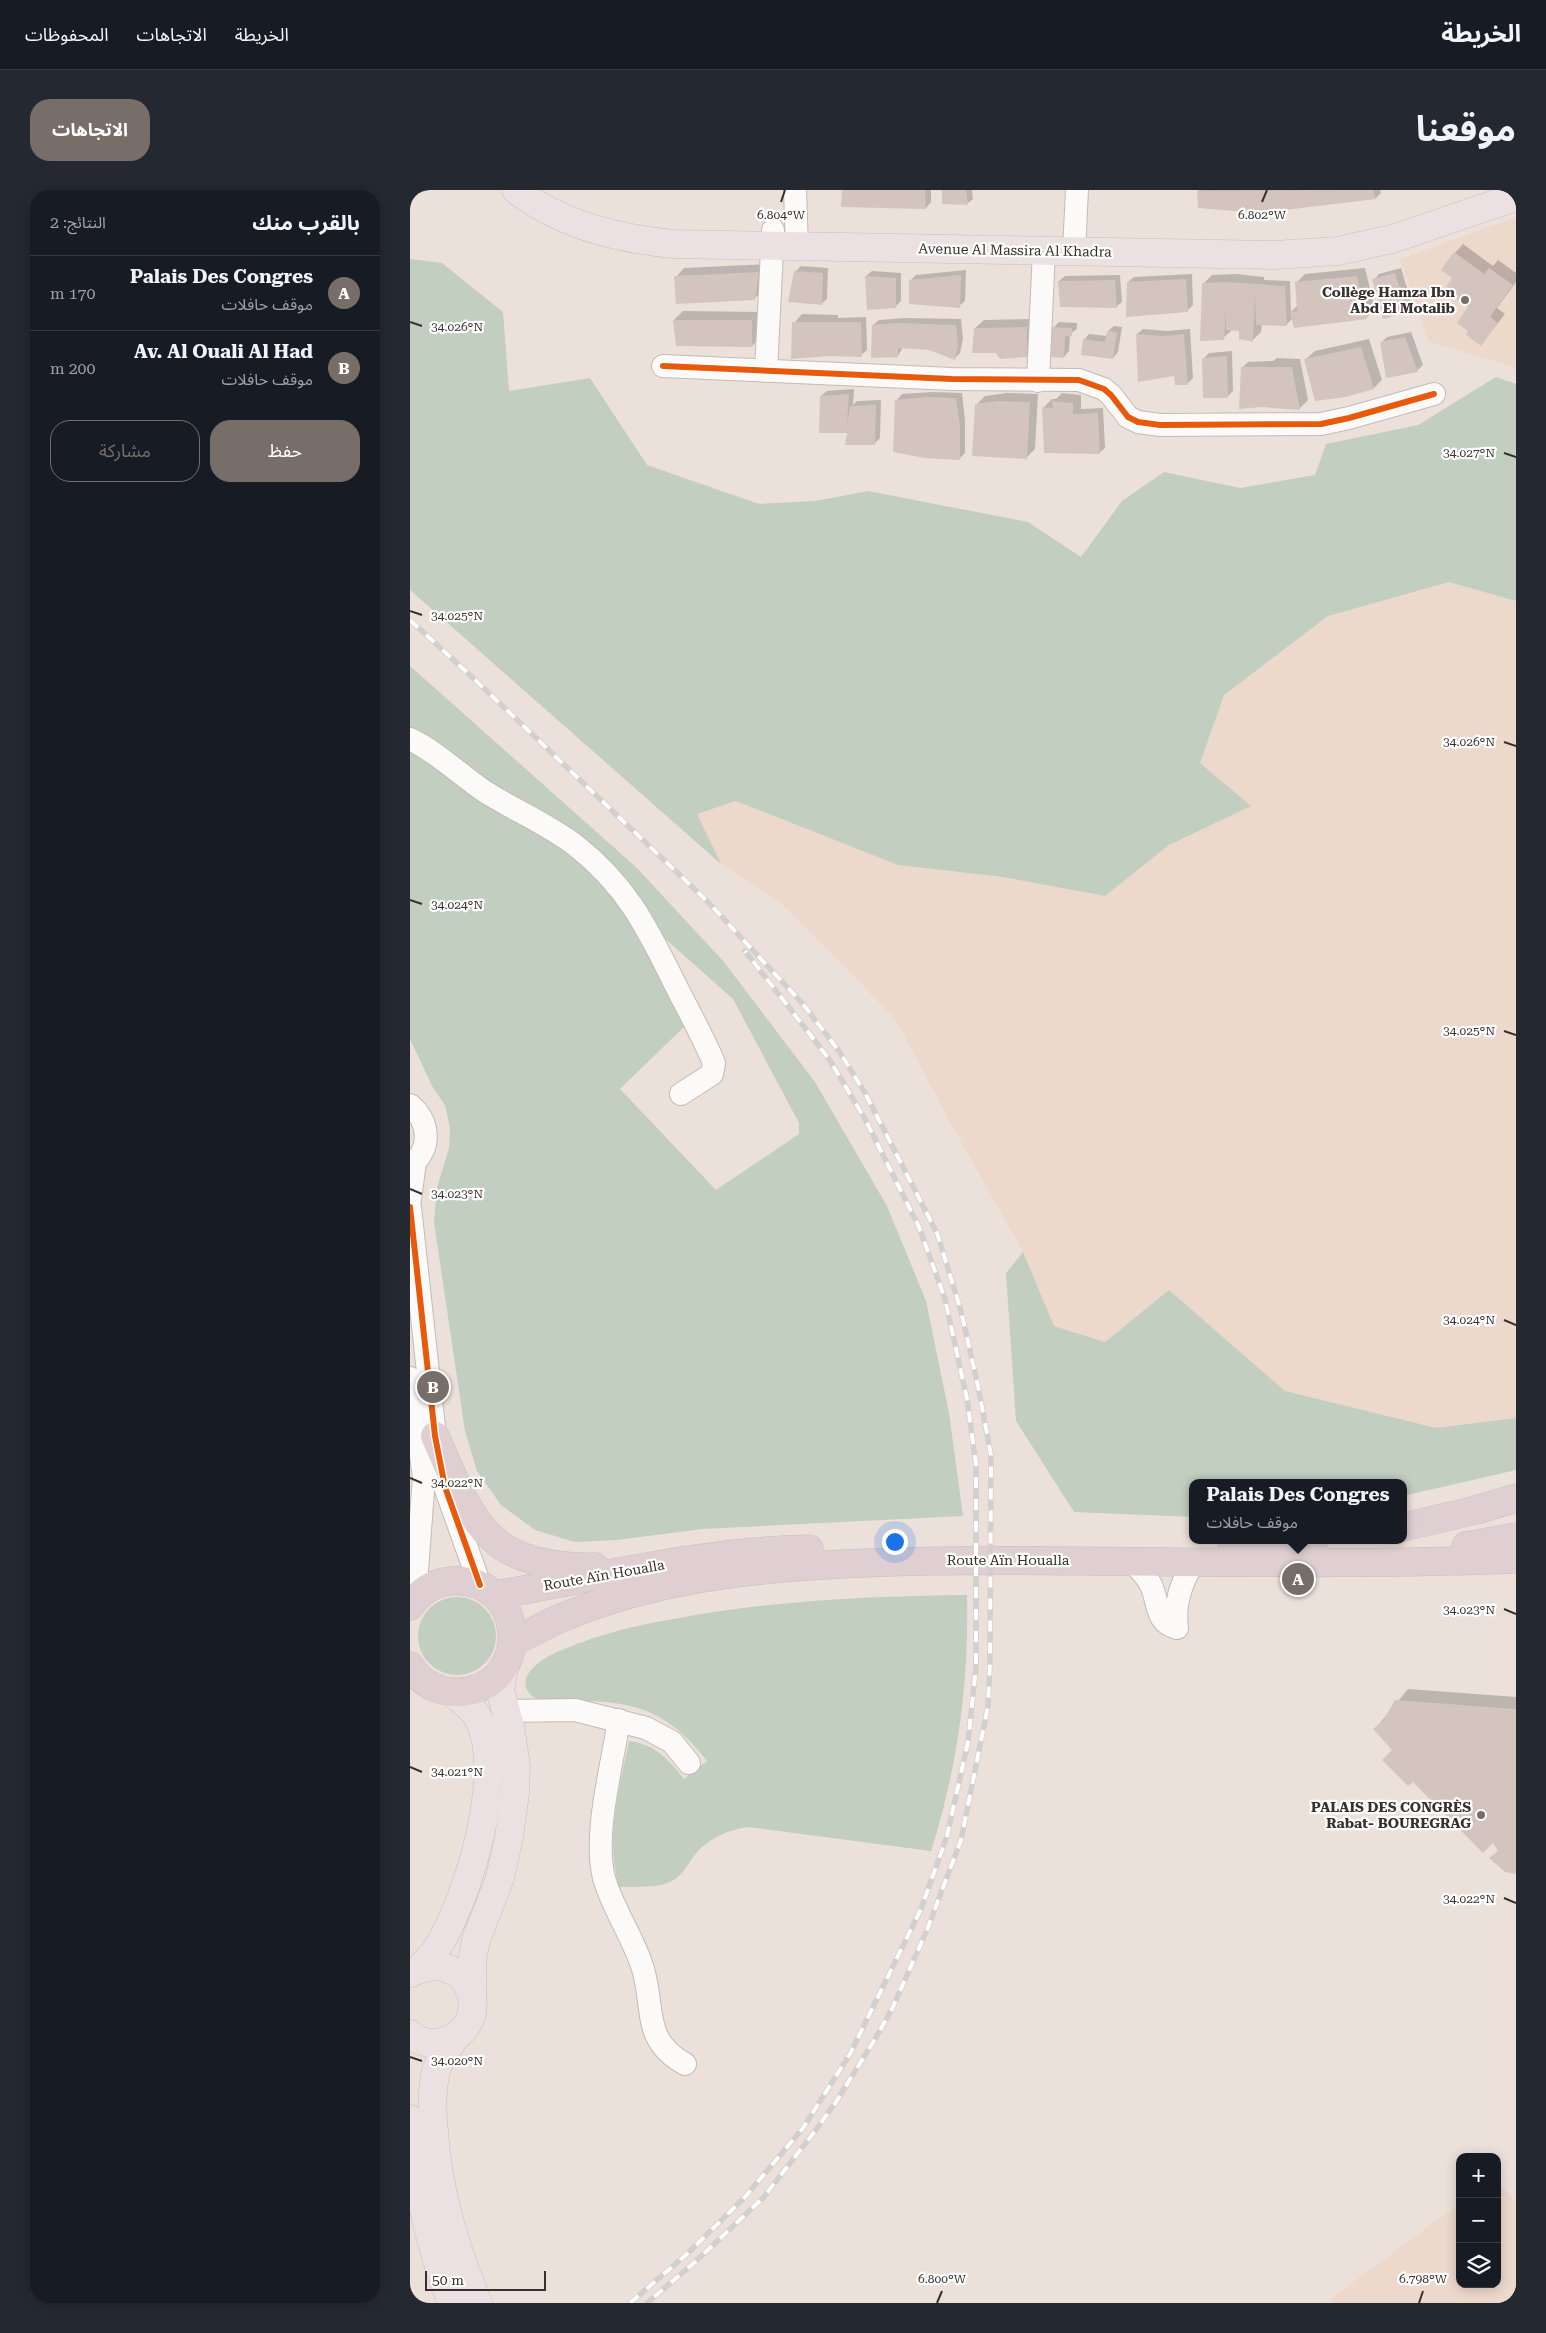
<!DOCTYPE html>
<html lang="ar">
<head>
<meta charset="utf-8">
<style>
  body { margin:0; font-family:"Roboto Serif","Noto Sans Arabic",serif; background:#242831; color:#f1f3f6; direction:rtl }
  .controls { position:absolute; right:15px; bottom:15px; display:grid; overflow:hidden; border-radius:10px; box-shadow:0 2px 12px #0003 }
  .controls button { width:45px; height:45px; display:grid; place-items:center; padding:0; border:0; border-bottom:1px solid #363941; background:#171b24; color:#f1f3f6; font:25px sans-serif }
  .scale { position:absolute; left:15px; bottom:12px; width:121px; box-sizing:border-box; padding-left:5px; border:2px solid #38302c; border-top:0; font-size:14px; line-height:18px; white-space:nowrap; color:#38302c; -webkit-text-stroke:4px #fff; paint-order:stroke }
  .you { position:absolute; left:484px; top:1351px; width:18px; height:18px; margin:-12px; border:4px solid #fff; border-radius:50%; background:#1a73e8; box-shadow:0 0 0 8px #1a73e833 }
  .badge { display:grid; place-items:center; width:32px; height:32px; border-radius:50%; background:#776e69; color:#fff; font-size:16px; font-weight:700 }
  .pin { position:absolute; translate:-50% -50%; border:2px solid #fff; box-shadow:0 1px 5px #0006 }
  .popup { position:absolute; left:779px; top:1289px; width:218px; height:65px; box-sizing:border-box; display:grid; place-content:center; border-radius:10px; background:#171b24; filter:drop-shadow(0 1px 4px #0005); font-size:16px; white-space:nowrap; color:#9ea1a6 }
  .popup b { font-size:19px; color:#f1f3f6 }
  .popup::after { content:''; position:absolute; left:50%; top:100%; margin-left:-10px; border:10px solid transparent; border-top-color:#171b24 }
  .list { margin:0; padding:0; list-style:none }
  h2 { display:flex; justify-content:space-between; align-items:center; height:65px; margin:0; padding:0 20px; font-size:21px }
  h2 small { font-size:16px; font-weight:400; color:#9ea1a6 }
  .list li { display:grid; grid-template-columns:32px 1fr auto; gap:15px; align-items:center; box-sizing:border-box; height:75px; padding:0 20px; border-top:1px solid #363941 }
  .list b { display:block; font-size:19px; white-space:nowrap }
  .list p { margin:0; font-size:16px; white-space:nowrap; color:#9ea1a6 }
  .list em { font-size:16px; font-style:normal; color:#9ea1a6 }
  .actions { display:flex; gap:10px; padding:15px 20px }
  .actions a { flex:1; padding:11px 0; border:1px solid #776e69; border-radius:20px; text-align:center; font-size:18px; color:#776e69 }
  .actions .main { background:#776e69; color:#fff }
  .icon { flex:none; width:28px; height:28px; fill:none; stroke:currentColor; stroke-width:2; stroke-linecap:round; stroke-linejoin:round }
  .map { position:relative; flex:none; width:1106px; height:2113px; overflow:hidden; direction:ltr; border-radius:20px }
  header { display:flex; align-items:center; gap:30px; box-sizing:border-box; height:70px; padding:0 25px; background:#171b24; border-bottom:1px solid #363941 }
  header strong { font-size:24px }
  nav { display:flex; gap:28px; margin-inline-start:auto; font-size:18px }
  .intro { display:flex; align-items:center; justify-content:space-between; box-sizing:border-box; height:120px; padding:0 30px }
  h1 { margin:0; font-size:35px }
  .button { padding:12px 22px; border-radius:20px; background:#776e69; color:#fff; font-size:18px; font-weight:700 }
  main { display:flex; gap:30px; padding:0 30px }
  aside { flex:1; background:#171b24; border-radius:20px; box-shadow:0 2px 12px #0003 }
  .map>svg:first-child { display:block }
  .built { fill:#edd8cc }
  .green { fill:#c1cec0 }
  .shadow { fill:#0003 }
  .building { fill:#d3c4be }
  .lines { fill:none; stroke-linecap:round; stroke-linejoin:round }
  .minor-casing { stroke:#c3bab5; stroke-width:24 }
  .major-casing { stroke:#c5c0bc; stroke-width:29 }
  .highway-casing { stroke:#c5c0bc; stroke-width:29 }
  .minor { stroke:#fcfaf9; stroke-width:22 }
  .major { stroke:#ebe0e2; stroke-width:28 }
  .highway { stroke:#dfcfd2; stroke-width:28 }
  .rail-casing { stroke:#d2cfcd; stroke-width:5.5 }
  .rail { stroke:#fff; stroke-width:4; stroke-dasharray:11; stroke-linecap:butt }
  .cycleway-casing { stroke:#fff; stroke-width:9 }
  .cycleway { stroke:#e8590c; stroke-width:6 }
  .ticks { fill:none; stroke:#38302c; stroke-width:2 }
  .poi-dot { fill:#776e69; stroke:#fff; stroke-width:2 }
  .labels { text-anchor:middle; stroke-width:4.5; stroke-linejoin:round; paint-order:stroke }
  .street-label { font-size:14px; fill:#38302c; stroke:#fff }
  .poi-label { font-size:14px; font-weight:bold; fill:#38302c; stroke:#fff; text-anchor:end }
  .ticks-label { font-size:12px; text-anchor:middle; fill:#38302c; stroke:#fff; stroke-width:4.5; stroke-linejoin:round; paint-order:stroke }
</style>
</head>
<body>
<header>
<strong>الخريطة</strong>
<nav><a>الخريطة</a><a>الاتجاهات</a><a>المحفوظات</a></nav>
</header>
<div class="intro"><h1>موقعنا</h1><a class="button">الاتجاهات</a></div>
<main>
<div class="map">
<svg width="1106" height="2113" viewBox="0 0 1106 2113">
  <rect width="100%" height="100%" fill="#ece1da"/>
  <!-- built -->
  <g class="built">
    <polygon points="1106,27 1106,178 1018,151 990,69"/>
    <polygon points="1039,392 1106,411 1106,1228 1026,1239 875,1201 759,1100 695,1152 644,1136 613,1062 541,934 486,830 377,718 311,674 286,624 326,611 488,675 593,687 695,706 759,655 841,616 790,574 814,505 918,426"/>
    <polygon points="1087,1991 1106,2011 1106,2113 922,2113 920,2109 1050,2013 1050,2094 1087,2094"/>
  </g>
  <!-- green -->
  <g class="green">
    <polygon points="0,69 32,73 93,122 99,201 180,188 237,275 349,314 405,311 458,301 618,332 671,367 712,311 754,282 830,298 905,285 916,254 1008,235 1086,187 1106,194 1106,411 1039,392 918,426 814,505 790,573 841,616 759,655 695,706 593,687 488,675 326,611 287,624 311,674 0,400"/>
    <path d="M0,476l227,202 87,94 91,120 72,124 39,95 23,112 14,103 -261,13 -85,11 -42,2 -40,-12 -34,-25 -24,-34 -12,-40 -31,-209 3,-34 12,-40 1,-20 -5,-23 -13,-19 -22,-47v-295c24,12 42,33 64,47 31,21 65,35 95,57 56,44 85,114 118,176l-67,65 96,101 83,-56v-11l-66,-124 -71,-63 -3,1c-30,-55 -63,-89 -117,-122 -19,-12 -40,-22 -60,-34 -24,-16 -45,-37 -72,-49z"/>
    <polygon points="613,1062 644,1136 695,1152 759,1100 875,1201 1026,1238 1106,1228 1106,1280 993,1306 993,1293 783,1293 783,1327 664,1322 606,1231 596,1083"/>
    <path d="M557,1405c2,88 -9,171 -36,256l-183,-24c-19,3 -37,10 -51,25 -8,10 -13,22 -25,29 -16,8 -36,5 -53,6 -14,-52 0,-95 10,-146 26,3 39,18 55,38l23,-18c-35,-45 -65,-59 -122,-60 -16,-1 -35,2 -50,-3 -8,-5 -12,-13 -8,-22 9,-17 34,-26 50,-32 39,-15 78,-22 118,-29 90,-15 180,-19 272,-20z"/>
    <circle cx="47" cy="1446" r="39"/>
  </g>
  <!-- shadow -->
  <g class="shadow">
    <polygon points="433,0 521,0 521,12 516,18"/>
    <polygon points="534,0 562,0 563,9 557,14"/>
    <polygon points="789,0 970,0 971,3 966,8 788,1"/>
    <polygon points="1053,54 1083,76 1088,70 1106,83 1106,92 1087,118 1095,124 1071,154 1060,141 1060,117 1044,88 1045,63"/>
    <polygon points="357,74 353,100 344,109 266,87 274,78"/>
    <polygon points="391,76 418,78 417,109 411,114 385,82"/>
    <polygon points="955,78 965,119 956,128 883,128 876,135 852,134 851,142 843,150 831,140 822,140 813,148 793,94 802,85 826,84 854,87 854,90 880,91 881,122 888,115 886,93 895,84"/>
    <polygon points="991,78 1002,115 996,121 964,90 969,84"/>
    <polygon points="556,80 555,111 549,116 500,91 506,85"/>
    <polygon points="462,81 491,83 491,111 485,117 456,86"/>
    <polygon points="782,84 783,115 778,120 718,92 724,87"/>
    <polygon points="710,85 712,112 706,117 649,91 655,86"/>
    <polygon points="273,121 350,122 350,147 342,156 264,130"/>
    <polygon points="392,124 428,125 428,128 456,127 457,160 451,165 384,133"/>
    <polygon points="495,128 551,129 553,149 550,163 544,169 520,159 493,157 488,166 463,135 469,130"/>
    <polygon points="625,129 625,158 616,166 587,162 565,138 574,130"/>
    <polygon points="649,132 667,133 667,139 660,144 659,161 654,167 643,138"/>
    <polygon points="704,136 712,137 708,162 703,168 674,150 679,144 697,146 698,141"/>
    <polygon points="733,139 758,141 780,139 783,188 777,194 727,144"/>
    <polygon points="1001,142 1013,175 1007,181 971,153 977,147"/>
    <polygon points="959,149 972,190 964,198 896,169 905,161"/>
    <polygon points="822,161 823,201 818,206 793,169 799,163"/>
    <polygon points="867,168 890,169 898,210 889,219 851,216 833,177 838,172 863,171"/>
    <polygon points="444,199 443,215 447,211 471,210 470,248 464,254 438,242 411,206 417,201"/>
    <polygon points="522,202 552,203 555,230 555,263 549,269 487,210 492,204"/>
    <polygon points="597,203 628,204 625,259 617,267 566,215 575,206"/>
    <polygon points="652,203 671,205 671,219 693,218 695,258 689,263 633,218 642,209 646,209"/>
    <polygon points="998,1499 1106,1507 1106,1683 1083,1651 965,1539"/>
  </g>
  <!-- building -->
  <g class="building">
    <polygon points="432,0 515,0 516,19 431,17"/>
    <polygon points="532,0 556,0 558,15 532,14"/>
    <polygon points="963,0 966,9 850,23 788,18 787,1"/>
    <polygon points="1044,62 1074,84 1079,78 1103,95 1080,127 1088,133 1071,156 1056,145 1058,141 1047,133 1058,117 1034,100 1042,88 1031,80"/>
    <polygon points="384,81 413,83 412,115 378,112"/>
    <polygon points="349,82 345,110 266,114 264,86"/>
    <polygon points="985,83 997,122 973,129 962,89"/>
    <polygon points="551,85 550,118 499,114 499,90"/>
    <polygon points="455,86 486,88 486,118 457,120"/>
    <polygon points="947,86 957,129 884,138 880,122 887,121 885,92"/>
    <polygon points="776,89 778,122 716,127 717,92"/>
    <polygon points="705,90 707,118 650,117 648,91"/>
    <polygon points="817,92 875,96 877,136 846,135 845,103 843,152 829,149 829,141 816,140 816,118 814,150 790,151 792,93"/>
    <polygon points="263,130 342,130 342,157 266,156"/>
    <polygon points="382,132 451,132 452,167 420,166 381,169"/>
    <polygon points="488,133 546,135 548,155 545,170 519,160 488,158 488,167 461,168 462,135"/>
    <polygon points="617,137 617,167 590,169 586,163 562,163 564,138"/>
    <polygon points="642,137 662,138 662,146 655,146 654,168 641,167"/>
    <polygon points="697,141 707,142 703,169 671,165 673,149 695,152"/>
    <polygon points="726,144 752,146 774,144 778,195 765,195 764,186 728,192"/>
    <polygon points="995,147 1008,182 976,188 970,152"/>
    <polygon points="951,157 964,199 936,207 905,211 894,169"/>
    <polygon points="817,166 818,208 793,208 792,168"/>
    <polygon points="831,177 882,177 890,220 852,217 829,219"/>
    <polygon points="439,204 437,235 440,216 466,215 465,255 435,255 437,243 409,243 410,206"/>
    <polygon points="516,207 546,208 550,236 550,270 514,268 483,262 485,210"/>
    <polygon points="588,211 620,212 617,269 562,266 565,214"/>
    <polygon points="642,211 663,213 663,224 688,223 690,264 634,263 632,217 643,218"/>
    <polygon points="985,1510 1106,1519 1106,1684 1095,1682 1079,1668 1088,1661 1083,1653 1073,1663 1003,1592 998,1596 972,1570 982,1560 963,1539 973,1531"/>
  </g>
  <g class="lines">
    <defs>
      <g id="minor">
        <polyline points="385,0 387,57"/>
        <polyline points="664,61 667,0"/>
        <polyline points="253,176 542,189 669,190 694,199 701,205 718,227 728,232 750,235 911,234 939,228 1024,204"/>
        <polyline points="356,181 363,40"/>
        <polyline points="628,191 634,60"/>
        <path d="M0,549c27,13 49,35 74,52 30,19 63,33 91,54 55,43 74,87 104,147 12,23 25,47 35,71l-2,11 -31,20"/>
        <path d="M0,915c19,16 23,45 0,60"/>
        <polyline points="0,1009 5,972"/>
        <polyline points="0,1017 25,1246 35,1297 70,1395"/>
        <polyline points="0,1188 14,1287 5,1408"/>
        <path d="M720,1371c9,7 16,14 21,24 8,17 4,38 26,43 -3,-23 4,-46 17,-66"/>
        <polyline points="96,1521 165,1520 236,1538 262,1552 279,1573"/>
        <path d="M209,1530c-7,46 -26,115 -15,158 9,32 30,60 39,91 12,41 -1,71 42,95"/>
      </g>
      <g id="major">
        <path d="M106,0c45,35 103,49 158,54l600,11 64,-4 54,-12 124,-42"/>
        <path d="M11,1777c5,-6 11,-11 15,-17 32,-50 72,-180 41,-234 -6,-9 -18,-17 -25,-24"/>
        <polyline points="62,1805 62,1771 66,1750 90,1688 99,1647 105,1603 106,1576 100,1536 90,1500 94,1478"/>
        <path d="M0,1844c8,8 22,11 32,8 57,-16 27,-99 -31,-69"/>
        <path d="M47,1845c-8,11 -17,22 -21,36 -5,20 -4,41 -2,61 4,60 21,116 44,171"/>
        <path d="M0,1929c6,63 19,126 42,184"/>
      </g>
      <g id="highway">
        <path d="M25,1246c39,89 51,131 160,131"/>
        <polyline points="993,1337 1066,1320 1106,1308"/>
        <polyline points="822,1354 904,1350"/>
        <polyline points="1056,1356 1106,1347"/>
        <path d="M85,1405c104,-18 208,-44 314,-46"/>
        <path d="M0,1416c9,-14 24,-24 41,-25 77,-5 83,107 8,111 -19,1 -39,-9 -49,-26"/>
        <path d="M103,1452c17,-8 33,-18 50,-25 90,-37 183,-48 279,-53 79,-4 157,-4 235,-3 146,1 293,4 439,-2"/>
      </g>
    </defs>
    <!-- minor casing -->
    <use href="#minor" class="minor-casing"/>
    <!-- major casing -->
    <use href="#major" class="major-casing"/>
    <!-- highway casing -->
    <use href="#highway" class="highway-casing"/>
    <!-- minor -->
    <use href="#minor" class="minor"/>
    <!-- major -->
    <use href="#major" class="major"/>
    <!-- highway -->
    <use href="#highway" class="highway"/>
    <defs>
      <g id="rail">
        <polyline points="0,430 61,486 297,711 392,813 429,861 455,903 527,1043 551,1121 568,1196 581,1265 580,1472 578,1516 551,1650 517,1740 482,1819 465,1849 426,1912 405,1941 353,2008 285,2072 237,2113"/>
        <polyline points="220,2113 277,2064 335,2007 393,1938 440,1864 511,1719 537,1646 558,1552 566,1477 566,1274 557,1209 535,1109 509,1037 455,929 419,869 335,761"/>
      </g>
    </defs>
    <!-- rail casing -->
    <use href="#rail" class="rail-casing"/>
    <!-- rail -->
    <use href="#rail" class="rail"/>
    <defs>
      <g id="cycleway">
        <polyline points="253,176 542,189 669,190 694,199 701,205 718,227 728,232 750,235 911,234 939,228 1024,204"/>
        <polyline points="0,1017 25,1246 35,1297 70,1395"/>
      </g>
    </defs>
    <!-- cycleway casing -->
    <use href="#cycleway" class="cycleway-casing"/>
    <!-- cycleway -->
    <use href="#cycleway" class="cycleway"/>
  </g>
  <!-- ticks -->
  <path class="ticks" d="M371,12l4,-12M852,12l5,-12M0,132l12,4M1094,263l12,4M0,421l12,4M1094,552l12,4M0,710l12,4M1094,841l12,4M0,999l12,5M1094,1130l12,5M0,1288l12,5M1094,1419l12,5M0,1577l12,5M1094,1708l12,5M0,1867l12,4M527,2113l5,-12M1009,2113l4,-12"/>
  <!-- markers -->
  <g class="poi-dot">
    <circle cx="1055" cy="110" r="5"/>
    <circle cx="1071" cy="1625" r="5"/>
  </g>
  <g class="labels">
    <!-- street labels -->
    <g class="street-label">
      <text transform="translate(605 60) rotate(1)" y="5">Avenue Al Massira Al Khadra</text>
      <text x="598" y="1375">Route Aïn Houalla</text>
      <text transform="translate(194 1385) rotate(-10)" y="5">Route Aïn Houalla</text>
    </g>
    <!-- poi labels -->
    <g class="poi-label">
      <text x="1045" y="107">Collège Hamza Ibn<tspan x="1045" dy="16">Abd El Motalib</tspan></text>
      <text x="1061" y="1622">PALAIS DES CONGRÈS<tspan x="1061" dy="16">Rabat- BOUREGRAG</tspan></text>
    </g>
  </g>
  <g class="ticks-label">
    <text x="371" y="29">6.804°W</text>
    <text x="852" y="29">6.802°W</text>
    <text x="47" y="141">34.026°N</text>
    <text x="1059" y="267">34.027°N</text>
    <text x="47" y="430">34.025°N</text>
    <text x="1059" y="556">34.026°N</text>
    <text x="47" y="719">34.024°N</text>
    <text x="1059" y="845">34.025°N</text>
    <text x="47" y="1008">34.023°N</text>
    <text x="1059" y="1134">34.024°N</text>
    <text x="47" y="1297">34.022°N</text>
    <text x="1059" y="1424">34.023°N</text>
    <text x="47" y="1586">34.021°N</text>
    <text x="1059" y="1713">34.022°N</text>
    <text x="47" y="1875">34.020°N</text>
    <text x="532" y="2093">6.800°W</text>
    <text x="1013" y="2093">6.798°W</text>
  </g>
</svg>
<div class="controls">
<button>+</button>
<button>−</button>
<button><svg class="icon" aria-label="layers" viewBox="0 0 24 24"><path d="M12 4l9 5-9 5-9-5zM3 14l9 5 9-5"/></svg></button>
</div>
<div class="scale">50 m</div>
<div class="you"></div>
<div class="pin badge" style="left:888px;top:1389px">A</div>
<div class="popup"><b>Palais Des Congres</b>موقف حافلات</div>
<div class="pin badge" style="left:23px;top:1197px">B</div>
</div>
<aside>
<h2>بالقرب منك<small>النتائج: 2</small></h2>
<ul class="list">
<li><span class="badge">A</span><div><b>Palais Des Congres</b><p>موقف حافلات</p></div><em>170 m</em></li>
<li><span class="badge">B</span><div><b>Av. Al Ouali Al Had</b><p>موقف حافلات</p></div><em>200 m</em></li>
</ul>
<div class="actions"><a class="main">حفظ</a><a>مشاركة</a></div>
</aside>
</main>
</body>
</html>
